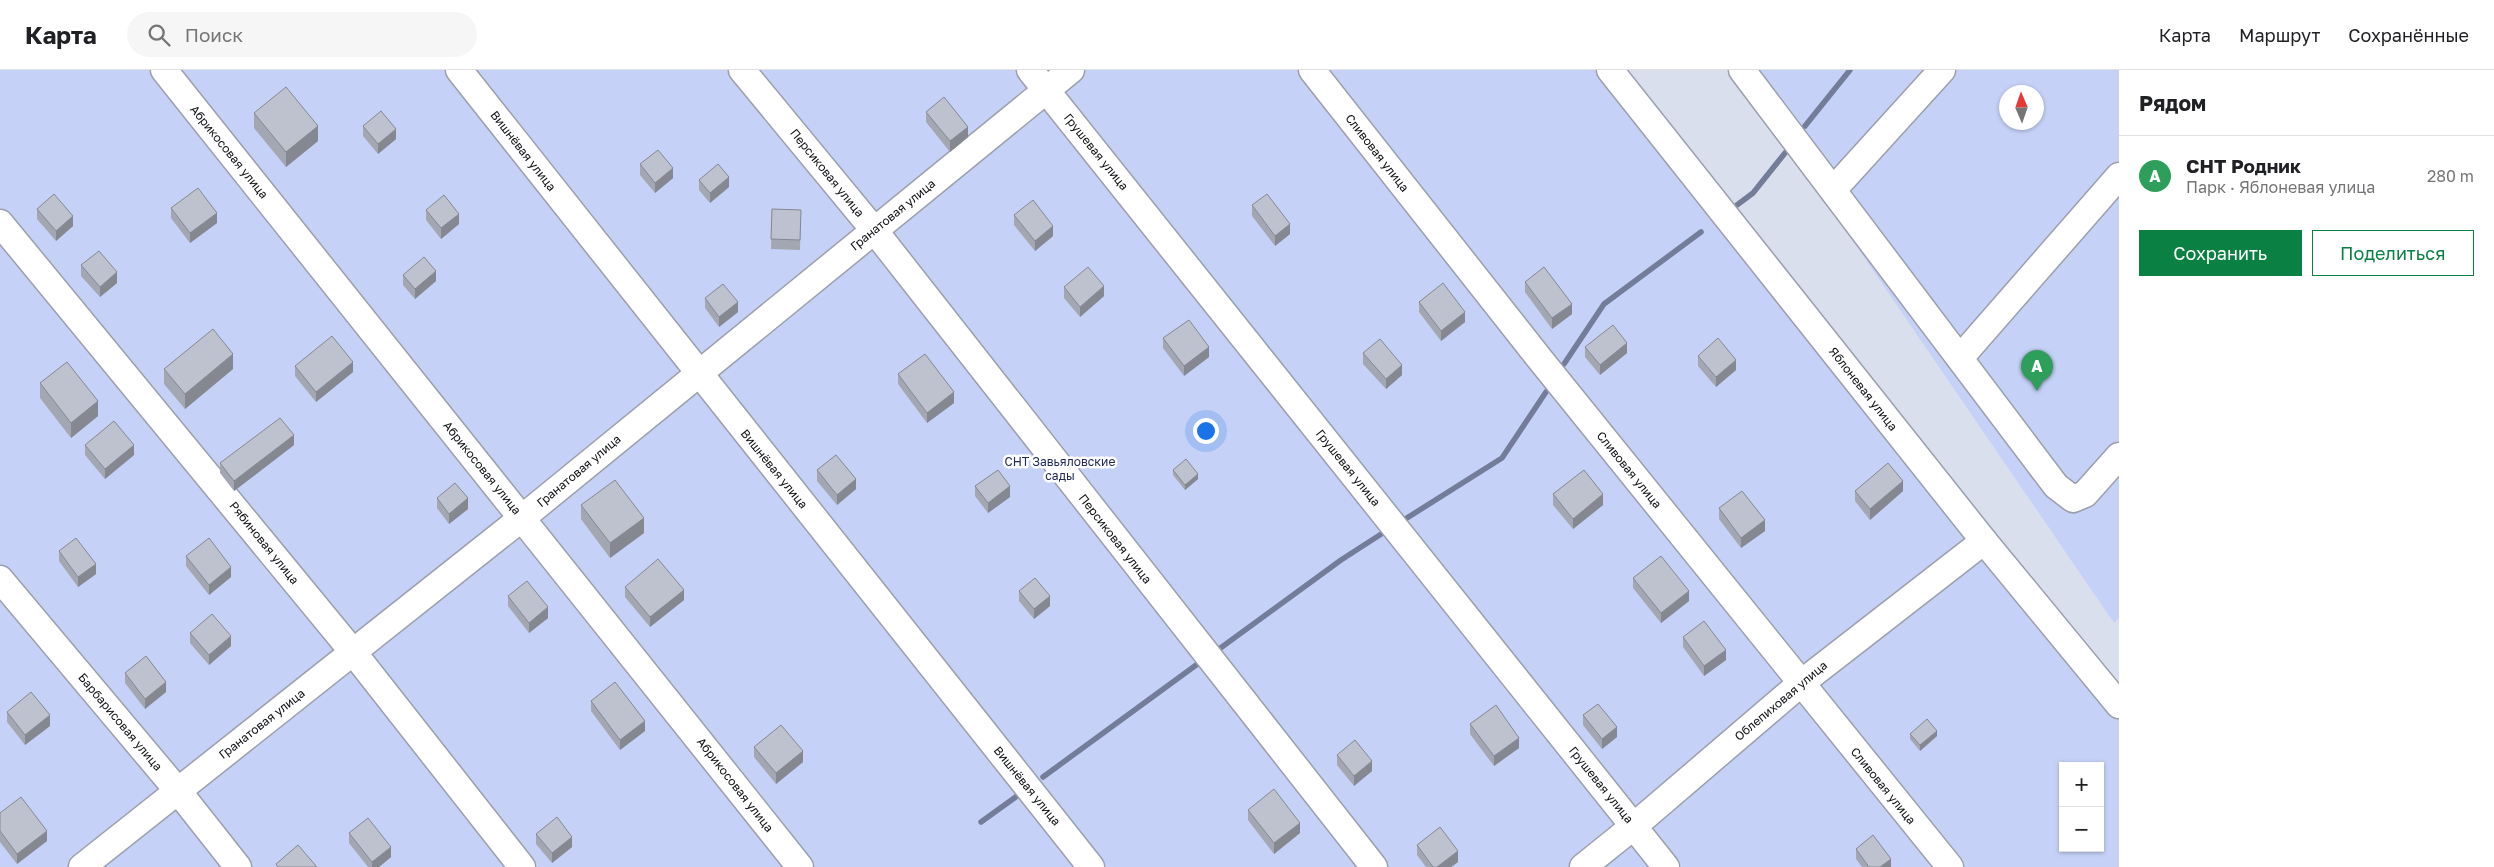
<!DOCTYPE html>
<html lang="ru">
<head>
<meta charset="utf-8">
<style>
  body { margin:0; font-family:"Golos Text",sans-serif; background:#f6f6f6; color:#202124 }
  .controls { position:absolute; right:15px; bottom:15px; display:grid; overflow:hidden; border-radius:0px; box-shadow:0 1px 4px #0004 }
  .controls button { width:45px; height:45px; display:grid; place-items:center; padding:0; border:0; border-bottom:1px solid #e0e0e0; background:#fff; color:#202124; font:25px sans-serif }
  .compass { position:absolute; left:1999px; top:15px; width:45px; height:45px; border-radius:50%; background:#fff; box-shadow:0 1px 4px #0004; rotate:358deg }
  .you { position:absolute; left:1205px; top:360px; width:18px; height:18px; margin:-12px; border:4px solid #fff; border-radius:50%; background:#1a73e8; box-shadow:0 0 0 8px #1a73e833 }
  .badge { display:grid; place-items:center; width:32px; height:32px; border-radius:50%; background:#0b8043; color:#fff; font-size:16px; font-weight:700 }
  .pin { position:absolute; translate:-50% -41px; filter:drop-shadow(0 1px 2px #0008) }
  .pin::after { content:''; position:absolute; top:26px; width:18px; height:15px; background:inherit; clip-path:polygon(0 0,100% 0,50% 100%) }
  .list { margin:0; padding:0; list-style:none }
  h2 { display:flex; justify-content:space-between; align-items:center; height:65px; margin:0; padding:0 20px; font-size:21px }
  h2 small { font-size:16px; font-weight:400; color:#757577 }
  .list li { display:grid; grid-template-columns:32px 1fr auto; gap:15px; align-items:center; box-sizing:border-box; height:80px; padding:0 20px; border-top:1px solid #e0e0e0 }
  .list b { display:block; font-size:19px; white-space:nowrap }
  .list p { margin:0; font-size:16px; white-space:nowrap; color:#757577 }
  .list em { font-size:16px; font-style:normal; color:#757577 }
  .actions { display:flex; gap:10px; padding:15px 20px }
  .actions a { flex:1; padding:11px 0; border:1px solid #0b8043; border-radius:0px; text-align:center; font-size:18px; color:#0b8043 }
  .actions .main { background:#0b8043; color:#fff }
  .icon { flex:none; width:28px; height:28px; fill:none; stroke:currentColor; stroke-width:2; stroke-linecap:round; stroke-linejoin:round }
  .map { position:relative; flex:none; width:2119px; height:797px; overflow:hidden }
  header { display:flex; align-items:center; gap:30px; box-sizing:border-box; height:70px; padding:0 25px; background:#fff; border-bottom:1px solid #e0e0e0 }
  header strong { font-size:24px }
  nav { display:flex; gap:28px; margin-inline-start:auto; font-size:18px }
  .search { width:350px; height:45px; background:#f6f6f6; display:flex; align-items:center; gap:12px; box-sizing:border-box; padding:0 18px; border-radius:28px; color:#757577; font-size:19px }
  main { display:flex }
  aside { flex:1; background:#fff }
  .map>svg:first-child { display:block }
  .green { fill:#c5d1f7; fill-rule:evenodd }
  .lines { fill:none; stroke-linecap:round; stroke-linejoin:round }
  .stream { stroke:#737c98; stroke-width:5.5 }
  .minor-casing { stroke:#9b9fac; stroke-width:29 }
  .minor { stroke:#fff; stroke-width:26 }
  .wall { fill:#a3a7b2 }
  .shaded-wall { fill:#858891 }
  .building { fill:#bec2cf; stroke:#858891 }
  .labels { text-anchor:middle; stroke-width:5; stroke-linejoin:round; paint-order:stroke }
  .street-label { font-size:12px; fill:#0e1014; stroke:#fff }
  .park-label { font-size:12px; fill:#202959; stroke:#fff }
</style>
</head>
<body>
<header>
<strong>Карта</strong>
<div class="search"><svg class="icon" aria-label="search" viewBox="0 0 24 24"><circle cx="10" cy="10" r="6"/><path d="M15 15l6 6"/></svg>Поиск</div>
<nav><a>Карта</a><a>Маршрут</a><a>Сохранённые</a></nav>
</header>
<main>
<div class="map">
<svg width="2119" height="797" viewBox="0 0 2119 797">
  <rect width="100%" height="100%" fill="#dadfed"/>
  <!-- green -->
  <g class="green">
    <path d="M0,0h1624l495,624v173h-2119zM2063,696h37v82h-37z"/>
    <path d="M1728,0h391v548l-5,5 -313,-458zM2006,22h30v30h-30z"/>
  </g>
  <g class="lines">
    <!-- stream -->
    <g class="stream">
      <polyline points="1805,56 1850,0"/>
      <polyline points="1737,135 1753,123 1785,83"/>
      <polyline points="1564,294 1604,234 1701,162"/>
      <polyline points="1399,453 1502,388 1546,322"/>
      <polyline points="1215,582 1341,490 1389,459"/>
      <polyline points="1043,707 1203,590"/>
      <polyline points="981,752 1017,726"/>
    </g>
    <defs>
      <g id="minor">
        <polyline points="164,0 800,797"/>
        <polyline points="459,0 1091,797"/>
        <polyline points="742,0 874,160 1374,797"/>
        <polyline points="1030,0 1666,797"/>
        <polyline points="1312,0 1539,288 1950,797"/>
        <polyline points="1610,0 1984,471 2119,635"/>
        <polyline points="1742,0 2056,416 2073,429 2085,424 2119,386"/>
        <polyline points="1833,120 1942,0"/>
        <polyline points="0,153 353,582 522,797"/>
        <polyline points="1960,288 2119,106"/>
        <polyline points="0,509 178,721 238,797"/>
        <polyline points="82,797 522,448 1071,0"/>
        <polyline points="1583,797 1634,756 1800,614 1984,471"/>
      </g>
    </defs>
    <!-- minor casing -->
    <use href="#minor" class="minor-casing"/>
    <!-- minor -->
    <use href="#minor" class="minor"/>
  </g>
  <!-- wall -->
  <g class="wall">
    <polygon points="926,42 968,67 950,82 926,52"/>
    <polygon points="254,43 318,71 286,97 254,58"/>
    <polygon points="363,56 396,69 378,84 363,66"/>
    <polygon points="640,94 673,108 655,123 640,105"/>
    <polygon points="699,110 729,117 710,133 699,120"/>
    <polygon points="1252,135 1290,164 1275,176 1252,146"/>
    <polygon points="171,138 217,153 190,173 171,148"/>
    <polygon points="37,139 73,156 56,171 37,149"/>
    <polygon points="772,139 801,140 800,180 771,179"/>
    <polygon points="426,140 459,154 441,169 426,150"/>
    <polygon points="1014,145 1053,166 1035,181 1014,155"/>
    <polygon points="81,195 117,213 100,227 81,206"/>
    <polygon points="403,205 436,211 415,229 403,215"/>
    <polygon points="1525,212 1572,244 1552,259 1525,222"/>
    <polygon points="1064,217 1104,226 1080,247 1064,228"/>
    <polygon points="705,228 738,242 719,257 705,238"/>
    <polygon points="1419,232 1465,252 1441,271 1419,242"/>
    <polygon points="1163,268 1209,287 1184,306 1163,278"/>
    <polygon points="1585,277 1627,283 1600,305 1585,287"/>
    <polygon points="1363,283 1402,305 1386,319 1363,294"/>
    <polygon points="1698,286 1736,300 1716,317 1698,296"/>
    <polygon points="295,296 353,302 316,332 295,306"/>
    <polygon points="164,299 233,299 185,339 164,314"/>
    <polygon points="898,304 954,333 927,353 898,314"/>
    <polygon points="40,313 98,346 71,368 40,328"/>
    <polygon points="85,375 134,385 105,409 85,385"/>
    <polygon points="294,375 234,421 220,403 220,393"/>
    <polygon points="817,400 856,419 837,435 817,411"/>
    <polygon points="1173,400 1198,409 1185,420 1173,405"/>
    <polygon points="975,416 1010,427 988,443 975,426"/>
    <polygon points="1855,421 1903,421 1870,450 1855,431"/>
    <polygon points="1553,424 1603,435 1573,459 1553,435"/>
    <polygon points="437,428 468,439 449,454 437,438"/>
    <polygon points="581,435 644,463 610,488 581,449"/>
    <polygon points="1719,438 1765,461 1741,478 1719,449"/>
    <polygon points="59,481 96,504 78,517 59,491"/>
    <polygon points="186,486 231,507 209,525 186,496"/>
    <polygon points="1633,508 1689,531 1661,553 1633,518"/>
    <polygon points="625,517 684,530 650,557 625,527"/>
    <polygon points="1019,521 1050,536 1034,549 1019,531"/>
    <polygon points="508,526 548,548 529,563 508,536"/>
    <polygon points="190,563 231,576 209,595 190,573"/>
    <polygon points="1683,567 1726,590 1704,606 1683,577"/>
    <polygon points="125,603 166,622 145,639 125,613"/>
    <polygon points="591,631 645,661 620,680 591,641"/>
    <polygon points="7,642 50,656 25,675 7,652"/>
    <polygon points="1583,645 1617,667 1602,679 1583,655"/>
    <polygon points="1470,654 1519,678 1494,696 1470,664"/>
    <polygon points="1910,664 1937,666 1920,681 1910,669"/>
    <polygon points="754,677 803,692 776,714 754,687"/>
    <polygon points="1337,685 1372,701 1354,716 1337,695"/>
    <polygon points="1248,740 1300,763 1274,784 1248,750"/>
    <polygon points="0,743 47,771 17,794 0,772"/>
    <polygon points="349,763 391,787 379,797 368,797 349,773"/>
    <polygon points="536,764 572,777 552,793 536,774"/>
    <polygon points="1417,775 1458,792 1451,797 1426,797 1417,785"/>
    <polygon points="1856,779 1891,797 1862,797 1856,789"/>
  </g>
  <!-- shaded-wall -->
  <g class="shaded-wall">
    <polygon points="318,56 318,71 286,97 286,82"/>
    <polygon points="968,57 968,67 950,82 950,71"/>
    <polygon points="396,59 396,69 378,84 378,74"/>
    <polygon points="673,98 673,108 655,123 655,113"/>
    <polygon points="729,107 729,117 710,133 710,123"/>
    <polygon points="217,143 217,153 190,173 190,163"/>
    <polygon points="459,144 459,154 441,169 441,158"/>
    <polygon points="73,146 73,156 56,171 56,161"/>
    <polygon points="1290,154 1290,164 1275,176 1275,166"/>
    <polygon points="1053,156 1053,166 1035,181 1035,171"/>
    <polygon points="436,201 436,211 415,229 415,219"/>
    <polygon points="117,202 117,213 100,227 100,217"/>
    <polygon points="1104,216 1104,226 1080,247 1080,237"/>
    <polygon points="738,232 738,242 719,257 719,247"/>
    <polygon points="1572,234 1572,244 1552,259 1552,248"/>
    <polygon points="1465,242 1465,252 1441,271 1441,261"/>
    <polygon points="1627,273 1627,283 1600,305 1600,295"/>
    <polygon points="1209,277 1209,287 1184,306 1184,296"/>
    <polygon points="233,284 233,299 185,339 185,324"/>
    <polygon points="1736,290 1736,300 1716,317 1716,307"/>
    <polygon points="353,292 353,302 316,332 316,322"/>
    <polygon points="1402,295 1402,305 1386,319 1386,309"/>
    <polygon points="954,322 954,333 927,353 927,343"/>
    <polygon points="98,331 98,346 71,368 71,353"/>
    <polygon points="294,365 294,375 234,421 234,411"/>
    <polygon points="134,375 134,385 105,409 105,399"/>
    <polygon points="1198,404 1198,409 1185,420 1185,415"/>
    <polygon points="856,409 856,419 837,435 837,425"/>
    <polygon points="1903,411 1903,421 1870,450 1870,439"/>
    <polygon points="1010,416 1010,427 988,443 988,433"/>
    <polygon points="1603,424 1603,435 1573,459 1573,449"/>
    <polygon points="468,428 468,439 449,454 449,444"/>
    <polygon points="644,448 644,463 610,488 610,473"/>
    <polygon points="1765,450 1765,461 1741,478 1741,468"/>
    <polygon points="96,494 96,504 78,517 78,507"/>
    <polygon points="231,497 231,507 209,525 209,515"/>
    <polygon points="684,520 684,530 650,557 650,547"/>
    <polygon points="1689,521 1689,531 1661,553 1661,543"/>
    <polygon points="1050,526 1050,536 1034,549 1034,539"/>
    <polygon points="548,537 548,548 529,563 529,553"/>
    <polygon points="231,566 231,576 209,595 209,585"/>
    <polygon points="1726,580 1726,590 1704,606 1704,596"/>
    <polygon points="166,612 166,622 145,639 145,629"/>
    <polygon points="50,645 50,656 25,675 25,665"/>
    <polygon points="645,651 645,661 620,680 620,670"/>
    <polygon points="1617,657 1617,667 1602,679 1602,669"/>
    <polygon points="1937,661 1937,666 1920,681 1920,675"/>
    <polygon points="1519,668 1519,678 1494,696 1494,686"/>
    <polygon points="803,681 803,692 776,714 776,703"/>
    <polygon points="1372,691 1372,701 1354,716 1354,706"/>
    <polygon points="1300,753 1300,763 1274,784 1274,773"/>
    <polygon points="47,761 47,771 17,794 17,784"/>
    <polygon points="572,767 572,777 552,793 552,783"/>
    <polygon points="391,777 391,787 379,797 372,797 372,792"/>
    <polygon points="1458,781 1458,792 1451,797 1437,797"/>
    <polygon points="1891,789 1891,797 1880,797"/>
  </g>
  <!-- building -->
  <g class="building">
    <polygon points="286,17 318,56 286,82 254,43"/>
    <polygon points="944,27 968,57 950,71 926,42"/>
    <polygon points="381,41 396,59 378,74 363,56"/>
    <polygon points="658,80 673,98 655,113 640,94"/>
    <polygon points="718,94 729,107 710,123 699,110"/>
    <polygon points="198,118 217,143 190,163 171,138"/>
    <polygon points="54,124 73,146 56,161 37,139"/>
    <polygon points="1267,124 1290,154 1275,166 1252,135"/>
    <polygon points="444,125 459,144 441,158 426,140"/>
    <polygon points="1033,130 1053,156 1035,171 1014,145"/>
    <polygon points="772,139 801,140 800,170 771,169"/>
    <polygon points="99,181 117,202 100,217 81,195"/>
    <polygon points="424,187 436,201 415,219 403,205"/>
    <polygon points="1088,197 1104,216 1080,237 1064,217"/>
    <polygon points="1544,197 1572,234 1552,248 1525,212"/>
    <polygon points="1443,213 1465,242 1441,261 1419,232"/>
    <polygon points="723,214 738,232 719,247 705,228"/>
    <polygon points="1189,250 1209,277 1184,296 1163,268"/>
    <polygon points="1613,255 1627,273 1600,295 1585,277"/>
    <polygon points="213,259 233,284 185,324 164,299"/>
    <polygon points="332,266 353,292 316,322 295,296"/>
    <polygon points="1718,268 1736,290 1716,307 1698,286"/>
    <polygon points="1380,269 1402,295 1386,309 1363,283"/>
    <polygon points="925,284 954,322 927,343 898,304"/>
    <polygon points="67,292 98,331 71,353 40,313"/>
    <polygon points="280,348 294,365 234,411 220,393"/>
    <polygon points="114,351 134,375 105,399 85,375"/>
    <polygon points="836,385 856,409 837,425 817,400"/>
    <polygon points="1186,389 1198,404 1185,415 1173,400"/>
    <polygon points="1888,393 1903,411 1870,439 1855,421"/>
    <polygon points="998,400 1010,416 988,433 975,416"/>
    <polygon points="1584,400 1603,424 1573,449 1553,424"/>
    <polygon points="615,410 644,448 610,473 581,435"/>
    <polygon points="455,413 468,428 449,444 437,428"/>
    <polygon points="1742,421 1765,450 1741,468 1719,438"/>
    <polygon points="76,468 96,494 78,507 59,481"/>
    <polygon points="209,468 231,497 209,515 186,486"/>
    <polygon points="1661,486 1689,521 1661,543 1633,508"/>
    <polygon points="658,489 684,520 650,547 625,517"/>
    <polygon points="1035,508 1050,526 1034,539 1019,521"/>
    <polygon points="527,511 548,537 529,553 508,526"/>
    <polygon points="212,544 231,566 209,585 190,563"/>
    <polygon points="1704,551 1726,580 1704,596 1683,567"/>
    <polygon points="146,586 166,612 145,629 125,603"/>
    <polygon points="615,612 645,651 620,670 591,631"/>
    <polygon points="31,622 50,645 25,665 7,642"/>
    <polygon points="1598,634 1617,657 1602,669 1583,645"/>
    <polygon points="1496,635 1519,668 1494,686 1470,654"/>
    <polygon points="1927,649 1937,661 1920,675 1910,664"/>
    <polygon points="781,655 803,681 776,703 754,677"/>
    <polygon points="1355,670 1372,691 1354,706 1337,685"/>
    <polygon points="1274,719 1300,753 1274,773 1248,740"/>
    <polygon points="21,727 47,761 17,784 0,761 0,743"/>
    <polygon points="557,747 572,767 552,783 536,764"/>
    <polygon points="368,748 391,777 372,792 349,763"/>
    <polygon points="1440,757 1458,781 1437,797 1433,797 1417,775"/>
    <polygon points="1873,765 1891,789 1880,797 1869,797 1856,779"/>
    <polygon points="298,775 317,797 278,797 276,794"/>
  </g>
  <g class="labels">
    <!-- street labels -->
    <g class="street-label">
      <text transform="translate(523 81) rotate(52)" y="4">Вишнёвая улица</text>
      <text transform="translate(229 82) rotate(51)" y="4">Абрикосовая улица</text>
      <text transform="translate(1096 82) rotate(51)" y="4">Грушевая улица</text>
      <text transform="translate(1377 83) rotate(52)" y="4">Сливовая улица</text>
      <text transform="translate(827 103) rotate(51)" y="4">Персиковая улица</text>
      <text transform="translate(893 145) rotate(-39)" y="4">Гранатовая улица</text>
      <text transform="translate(1863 319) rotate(52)" y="4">Яблоневая улица</text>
      <text transform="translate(482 398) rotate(51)" y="4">Абрикосовая улица</text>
      <text transform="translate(1348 398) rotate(51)" y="4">Грушевая улица</text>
      <text transform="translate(774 399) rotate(51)" y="4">Вишнёвая улица</text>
      <text transform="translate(1629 400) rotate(51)" y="4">Сливовая улица</text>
      <text transform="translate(579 401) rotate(-40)" y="4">Гранатовая улица</text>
      <text transform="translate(1115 469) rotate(52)" y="4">Персиковая улица</text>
      <text transform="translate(264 473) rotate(51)" y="4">Рябиновая улица</text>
      <text transform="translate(1781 631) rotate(-40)" y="4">Облепиховая улица</text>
      <text transform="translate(120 652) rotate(50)" y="4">Барбарисовая улица</text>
      <text transform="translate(262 654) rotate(-38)" y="4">Гранатовая улица</text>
      <text transform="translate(735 715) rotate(52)" y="4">Абрикосовая улица</text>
      <text transform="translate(1601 715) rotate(51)" y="4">Грушевая улица</text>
      <text transform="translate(1027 716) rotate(51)" y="4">Вишнёвая улица</text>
      <text transform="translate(1883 716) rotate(51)" y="4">Сливовая улица</text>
    </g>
    <!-- park labels -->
    <g class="park-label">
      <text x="1060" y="396">СНТ Завьяловские<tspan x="1060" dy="14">сады</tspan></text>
    </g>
  </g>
</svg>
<div class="controls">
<button>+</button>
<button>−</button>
</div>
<svg class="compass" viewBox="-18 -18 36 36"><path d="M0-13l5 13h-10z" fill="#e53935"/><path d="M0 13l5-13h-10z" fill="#757577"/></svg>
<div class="you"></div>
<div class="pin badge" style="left:2037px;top:321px;background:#2e9e5b">A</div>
</div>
<aside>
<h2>Рядом<small></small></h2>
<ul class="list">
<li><span class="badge" style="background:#2e9e5b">A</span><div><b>СНТ Родник</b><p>Парк · Яблоневая улица</p></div><em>280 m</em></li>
</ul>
<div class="actions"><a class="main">Сохранить</a><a>Поделиться</a></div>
</aside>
</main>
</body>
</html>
